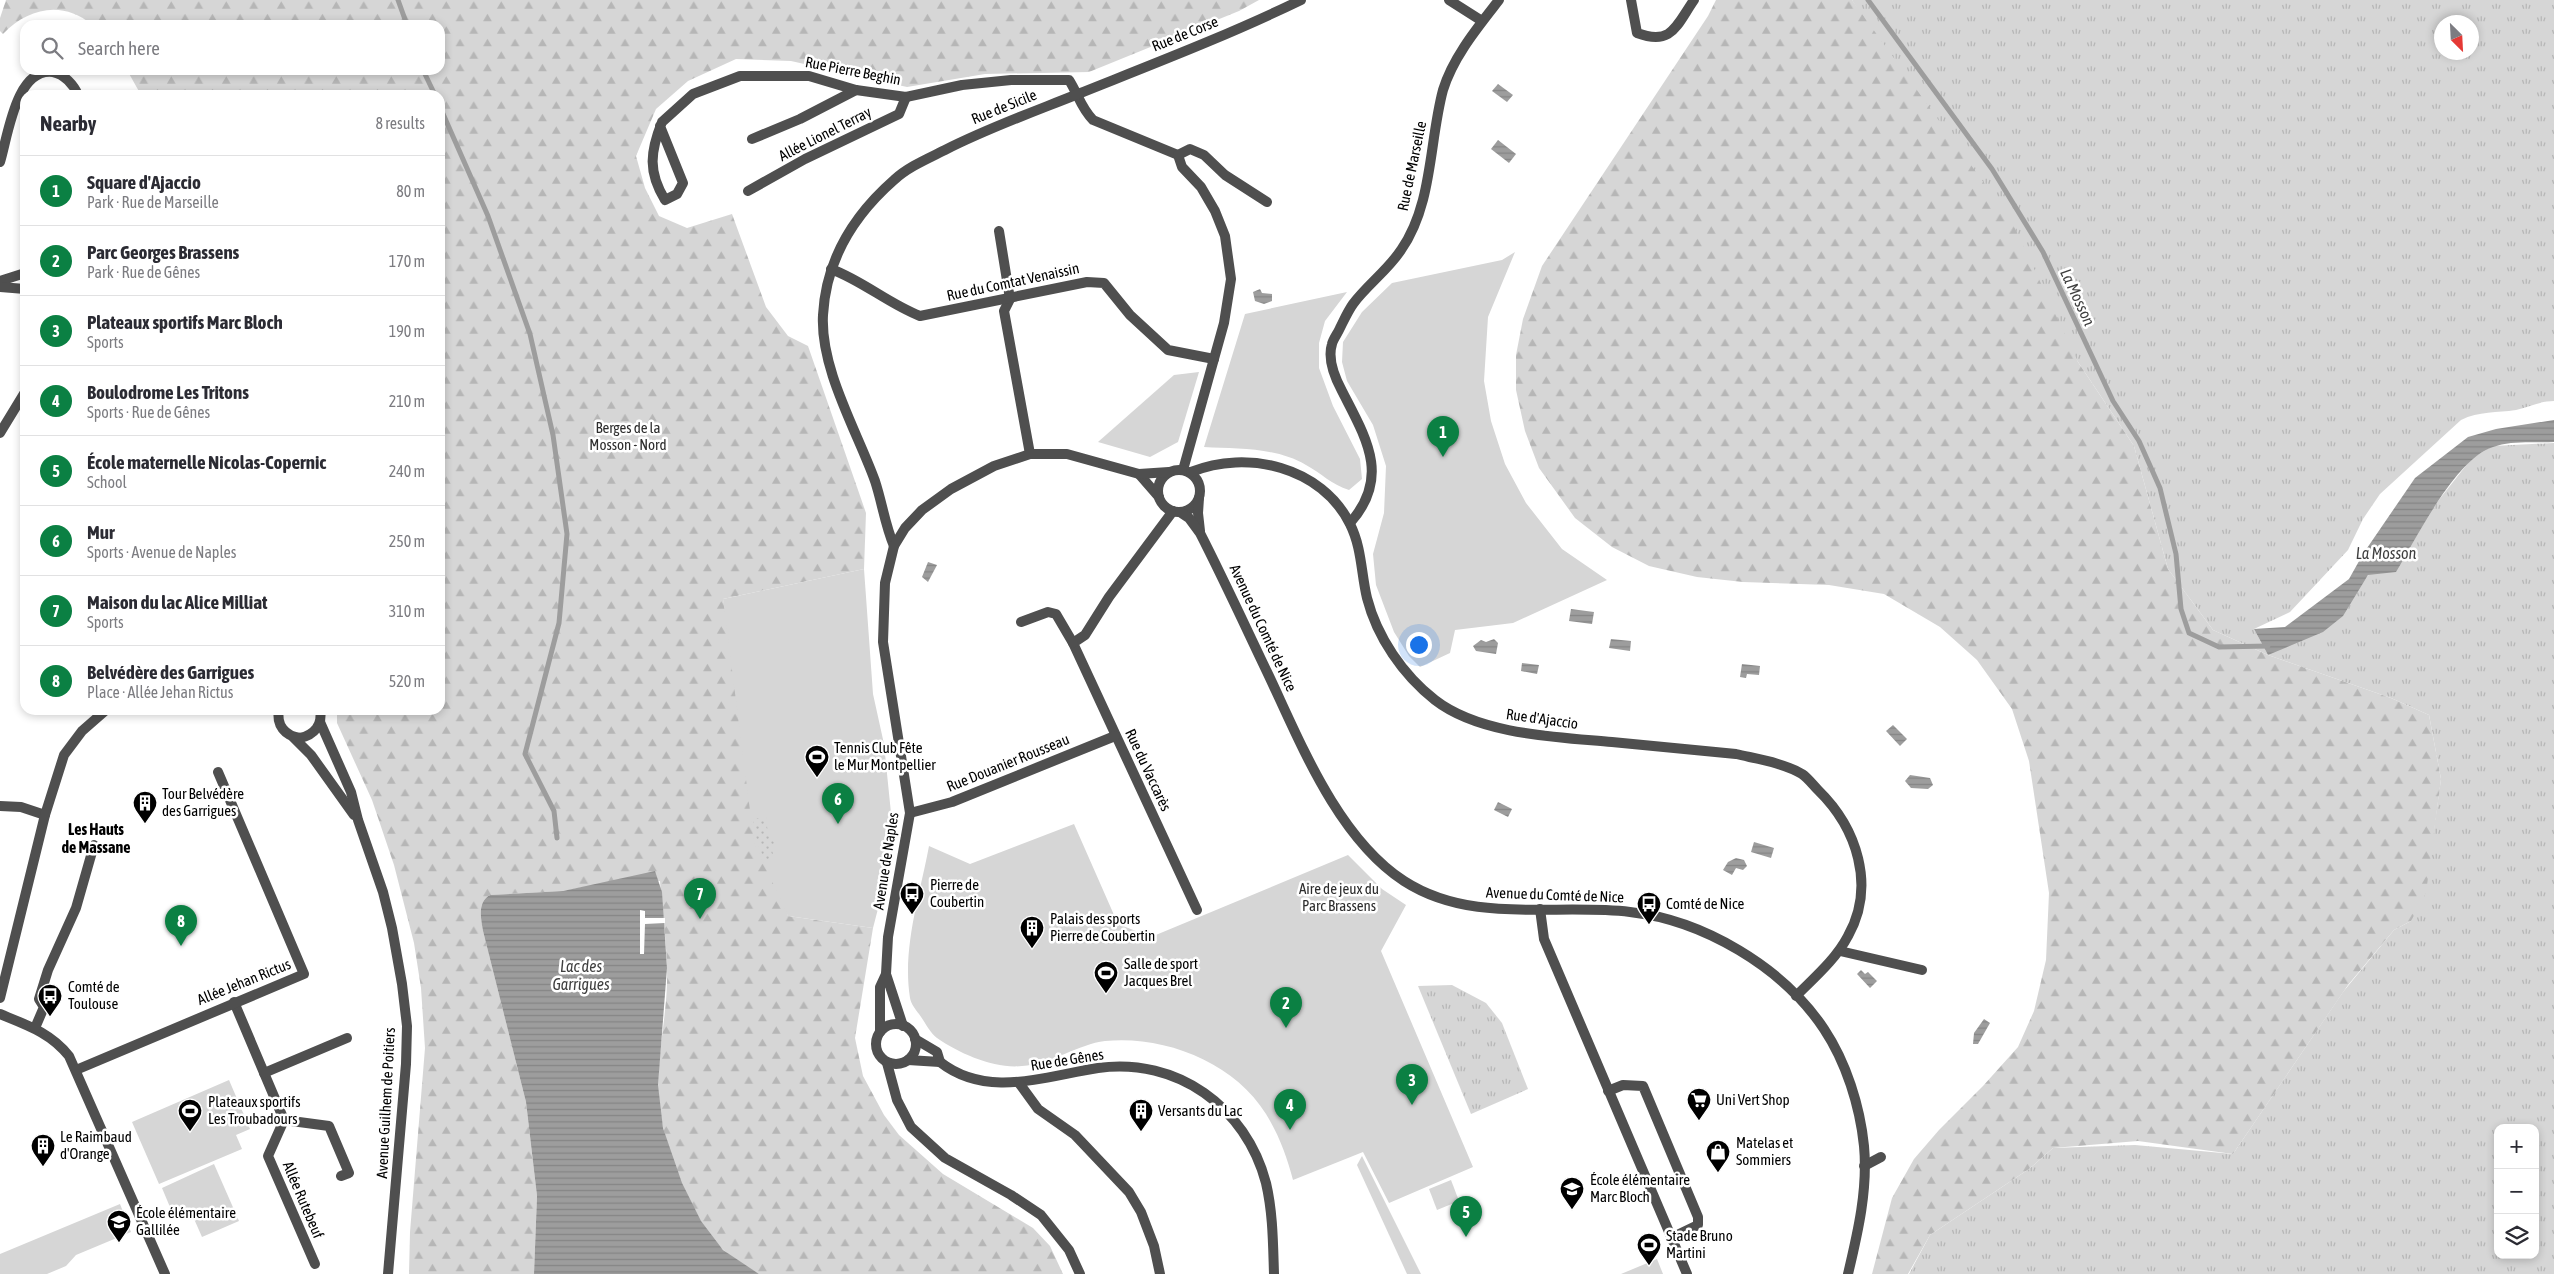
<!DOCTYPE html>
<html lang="en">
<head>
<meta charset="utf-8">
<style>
  body { margin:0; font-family:"Asap Condensed",sans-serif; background:#f2f2f3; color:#2b2b33 }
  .controls { position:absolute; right:15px; bottom:15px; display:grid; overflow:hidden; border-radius:10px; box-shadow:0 2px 8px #0003 }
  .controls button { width:45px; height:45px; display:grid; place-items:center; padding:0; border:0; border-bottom:1px solid #e1e1e2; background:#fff; color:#2b2b33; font:25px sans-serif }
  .compass { position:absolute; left:2434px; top:15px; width:45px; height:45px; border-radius:50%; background:#fff; box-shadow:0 2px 8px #0003; rotate:156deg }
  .you { position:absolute; left:1418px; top:644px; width:18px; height:18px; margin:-12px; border:4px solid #fff; border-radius:50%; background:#1a73e8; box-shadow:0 0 0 8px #1a73e833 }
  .badge { display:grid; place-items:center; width:32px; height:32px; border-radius:50%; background:#0b8043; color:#fff; font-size:16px; font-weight:700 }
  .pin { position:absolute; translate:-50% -41px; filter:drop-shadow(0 1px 2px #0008) }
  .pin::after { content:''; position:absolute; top:26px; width:18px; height:15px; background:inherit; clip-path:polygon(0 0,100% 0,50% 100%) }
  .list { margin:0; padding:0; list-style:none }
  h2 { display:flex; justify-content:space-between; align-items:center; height:65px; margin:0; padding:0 20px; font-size:21px }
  h2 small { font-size:16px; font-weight:400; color:#7c7c81 }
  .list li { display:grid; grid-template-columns:32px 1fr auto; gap:15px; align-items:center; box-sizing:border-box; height:70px; padding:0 20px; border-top:1px solid #e1e1e2 }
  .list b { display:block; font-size:19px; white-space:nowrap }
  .list p { margin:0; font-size:16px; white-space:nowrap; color:#7c7c81 }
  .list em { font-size:16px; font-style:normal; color:#7c7c81 }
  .icon { flex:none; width:28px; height:28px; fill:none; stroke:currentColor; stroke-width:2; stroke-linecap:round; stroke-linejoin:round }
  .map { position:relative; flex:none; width:2554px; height:1274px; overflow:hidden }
  .search { position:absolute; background:#fff; box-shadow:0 2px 8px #0003; left:20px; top:20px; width:425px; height:55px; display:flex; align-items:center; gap:12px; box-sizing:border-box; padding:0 18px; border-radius:15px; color:#7c7c81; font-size:19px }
  .panel { position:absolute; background:#fff; box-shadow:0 2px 8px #0003; left:20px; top:90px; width:425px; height:625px; border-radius:15px }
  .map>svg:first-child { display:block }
  .grass { fill:url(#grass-tufts); fill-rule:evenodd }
  .forest { fill:url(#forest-firs) }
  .park { fill:#d6d6d6 }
  .garden { fill:url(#garden-dots) }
  .water { fill:url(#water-rules) }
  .pier { fill:#fff }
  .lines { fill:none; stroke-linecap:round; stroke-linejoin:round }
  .stream { stroke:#9d9d9d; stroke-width:5 }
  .street { stroke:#4f4f4f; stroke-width:10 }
  .labels { text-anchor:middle; stroke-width:5; stroke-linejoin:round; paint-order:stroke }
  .street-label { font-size:15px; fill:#000; stroke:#fff }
  .park-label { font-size:15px; fill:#2d2d2d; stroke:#fff }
  .poi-label { font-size:15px; fill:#000; stroke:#fff; text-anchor:start }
  .water-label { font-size:16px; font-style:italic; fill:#3e3e3e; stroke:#fff }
  .neighbourhood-label { font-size:16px; font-weight:bold; fill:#000; stroke:#fff }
</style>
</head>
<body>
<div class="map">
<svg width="2554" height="1274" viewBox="0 0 2554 1274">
  <defs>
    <pattern id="grass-tufts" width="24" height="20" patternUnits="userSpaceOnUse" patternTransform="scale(1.25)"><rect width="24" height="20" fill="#d6d6d6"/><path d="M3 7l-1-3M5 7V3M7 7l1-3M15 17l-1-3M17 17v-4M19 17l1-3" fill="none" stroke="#b6b6b6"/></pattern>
    <pattern id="forest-firs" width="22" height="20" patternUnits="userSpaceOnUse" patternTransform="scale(1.25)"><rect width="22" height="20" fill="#d6d6d6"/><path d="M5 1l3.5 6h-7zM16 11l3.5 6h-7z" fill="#b6b6b6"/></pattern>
    <pattern id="garden-dots" width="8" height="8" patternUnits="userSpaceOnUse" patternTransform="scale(1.25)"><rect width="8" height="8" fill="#d6d6d6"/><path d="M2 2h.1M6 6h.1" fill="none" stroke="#b6b6b6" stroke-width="1.8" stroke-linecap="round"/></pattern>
    <pattern id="water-rules" width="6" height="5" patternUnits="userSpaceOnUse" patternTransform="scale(1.25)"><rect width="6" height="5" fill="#9d9d9d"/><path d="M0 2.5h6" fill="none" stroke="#858585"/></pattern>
  </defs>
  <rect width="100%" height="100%" fill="#fff"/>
  <!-- grass -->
  <g class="grass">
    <path d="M1852,0h702v401c-14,0 -25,6 -38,9 -19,3 -37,1 -55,10l-81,74 -17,25 -15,31 -58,62 -36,17 14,26 62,-39 108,-115 34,-43 21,-12 61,-3v831h-645l21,-39 99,-66 24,-21 82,-3 98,9 110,-162 51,-62 17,-9 23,-92 7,-50 -12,-64 -38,-17 -123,-43 -55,-25 -45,-61 -34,-123 -56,-84zM2442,22h30v30h-30zM2498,1128h37v127h-37z"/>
    <polygon points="1452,985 1486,1003 1502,1023 1528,1089 1471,1114 1418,986"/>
  </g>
  <!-- forest -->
  <g class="forest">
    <path d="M6,0h1253l-20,11 -150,61 -104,2 -78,13 -116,-26 -55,-2 -48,22 -32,28 -20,47 9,32 14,28 28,12 45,-14 34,93 22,29 20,10 58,167 -2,56 -141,30 65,317 85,12 -18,110 8,38 21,39 15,20 44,39 90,54 17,18 13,28h-304c-17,-10 -33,-19 -45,-34 -30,-36 -55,-105 -56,-151 0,-36 8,-71 9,-106 1,-35 -5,-69 -7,-102h-44l-53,10 -73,4c-13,7 -9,23 -7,36l43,171 11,94 -3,78h-125l1,-42 15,-184 -4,-60 -7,-45 -20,-78 -22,-65 -35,-77v-13h103v-615h-299l-14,-25h313v-45h-348c-29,-25 -64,-17 -89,9l-3,-3v-13z"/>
    <polygon points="1716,0 1852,0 2012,222 2078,362 2134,446 2168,569 2213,630 2268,655 2391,698 2429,715 2441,779 2426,893 2411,921 2394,930 2348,985 2233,1154 2138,1141 2053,1148 2029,1169 1930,1235 1908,1274 1872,1274 1892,1198 1914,1159 1939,1130 1983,1086 2018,1047 2034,1011 2046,960 2049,893 2029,761 2012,709 1977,660 1940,627 1884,594 1829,585 1743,582 1697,577 1649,566 1612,547 1575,518 1539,468 1525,431 1516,390 1516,355 1523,319 1542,266 1708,16"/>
  </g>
  <!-- park -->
  <g class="park">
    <polygon points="1515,252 1488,317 1484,381 1491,421 1505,464 1526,503 1562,549 1607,580 1513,623 1455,630 1450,653 1420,667 1409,656 1394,632 1376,585 1373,554 1384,513 1386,466 1373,425 1347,381 1342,362 1343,342 1362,312 1392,283 1502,260"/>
    <path d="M1347,292l-22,29 -6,22v25l14,38 27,53 2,20 -13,11c-17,-5 -28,-17 -43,-25 -30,-18 -68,-16 -102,-18l41,-133z"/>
    <polygon points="1199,372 1178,442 1150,457 1098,442 1174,375"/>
    <polygon points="864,569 873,694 884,744 891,813 886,878 873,928 788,916 754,842 723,599"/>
    <path d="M1074,824l44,100 33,13 197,-82 34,34 24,16 -25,46 92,216 -84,36 -26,-51 -70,28c-6,-23 -14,-45 -27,-66 -32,-52 -102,-79 -161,-73 -26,3 -54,23 -83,25 -27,3 -62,-12 -85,-28 -7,-5 -12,-16 -18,-24 -3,-4 -8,-10 -9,-16 -8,-50 10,-103 19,-152l41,18z"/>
    <polygon points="229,1080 250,1129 236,1135 242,1149 159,1184 132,1122"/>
    <polygon points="1362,1156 1421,1274 1407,1274 1357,1165"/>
    <polygon points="214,1164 239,1221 202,1237 191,1212 175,1219 162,1188"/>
    <polygon points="1451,1180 1459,1201 1437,1210 1429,1189"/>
    <polygon points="120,1204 131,1232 76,1255 66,1266 47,1274 0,1274 0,1254"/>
    <polygon points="1657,1259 1663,1274 1621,1274"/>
  </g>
  <!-- garden -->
  <polygon class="garden" points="766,817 768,835 775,844 772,851 774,856 767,866 757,842 753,819"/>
  <!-- water -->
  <g class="water">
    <polygon points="1498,84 1513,95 1507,102 1492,91"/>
    <polygon points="1498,140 1516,154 1509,163 1491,149"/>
    <polygon points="1260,289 1262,293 1272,294 1272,301 1264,304 1255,301 1253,292"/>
    <path d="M2554,420v22c-19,1 -43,-2 -61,5 -38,12 -77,92 -97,125l-28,3 -25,41 -20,16 -55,23 -14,-26 31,-2 64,-48 14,-25 52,-76 53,-41 28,-8z"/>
    <polygon points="928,562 937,565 928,582 922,577"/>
    <polygon points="1571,609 1594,612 1592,624 1569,621"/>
    <polygon points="1494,639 1498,643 1496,654 1476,651 1473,646 1481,640 1486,642"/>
    <polygon points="1611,639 1631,641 1630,651 1609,648"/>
    <polygon points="1522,663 1539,665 1537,674 1521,671"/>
    <polygon points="1742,664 1760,666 1759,675 1747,674 1746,678 1740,677"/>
    <polygon points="1893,725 1907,739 1900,746 1886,731"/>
    <polygon points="1910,775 1930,778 1933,785 1928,789 1911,788 1905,781"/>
    <polygon points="1498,802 1512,809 1508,817 1494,810"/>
    <polygon points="1754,842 1774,848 1771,858 1751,852"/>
    <polygon points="1736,858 1744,860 1747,866 1743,870 1736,868 1732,875 1723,870 1728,862"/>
    <path d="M655,871l7,21 5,76 -9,117 5,43 19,55 19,38 22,29 36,24h-225l3,-78 -11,-94 -43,-171c-2,-12 -6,-29 7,-36l73,-4z"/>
    <polygon points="1861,970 1865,974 1868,972 1877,981 1870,988 1857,974"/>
    <polygon points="1984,1019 1990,1023 1978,1044 1973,1044 1974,1033"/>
  </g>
  <!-- pier -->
  <polygon class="pier" points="640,910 645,911 645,918 665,918 665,923 645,924 644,954 640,954"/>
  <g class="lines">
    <!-- stream -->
    <g class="stream">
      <polyline points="398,0 407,25"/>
      <polyline points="1868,0 1992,169 2043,252 2113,401 2139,441 2160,488 2176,554 2181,609 2189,633 2219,647 2268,646"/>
      <polyline points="423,70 435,95"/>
      <polyline points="440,107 488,216 530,334 553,435 567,534 559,623 525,754 554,811 557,838"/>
    </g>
    <!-- street -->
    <g class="street">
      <polyline points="1449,0 1482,21"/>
      <path d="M1631,0l6,33c35,13 39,-7 57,-33"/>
      <path d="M660,126l23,57 -6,11 -12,6c-17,-28 -15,-48 -3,-78l31,-28 47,-18h69l47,14 50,7 56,-12 49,-5h58c9,14 12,28 24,40l85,35 4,12 19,20 14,24 10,25 6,43 -7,44 -41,147"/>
      <polyline points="752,139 800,119 856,90"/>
      <polyline points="1178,155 1190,149 1204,155 1225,175 1267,202"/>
      <path d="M0,162c8,-26 16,-95 53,-90 11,2 21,13 25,23"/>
      <polyline points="748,191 805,159 899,114 906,97"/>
      <polyline points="999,231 1010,299 1004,311 1030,454"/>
      <path d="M831,269c32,12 58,35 89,47l167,-34 17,1 26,32 38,35 46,9"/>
      <polyline points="0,281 25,273"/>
      <polyline points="0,287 25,289"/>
      <polyline points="0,433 25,392"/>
      <circle cx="1179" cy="491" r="21"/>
      <path d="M1191,472c56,-23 131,-5 159,52 12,24 11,49 17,74 10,39 36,77 68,102 45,35 123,37 177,42 42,4 83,8 124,12 21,5 48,9 66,20 6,4 11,11 16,16 39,38 58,96 30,146 -12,23 -33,41 -52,60"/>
      <polyline points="1139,474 1159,497"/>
      <polyline points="1199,498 1198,513 1200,531"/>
      <polyline points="1173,511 1109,597 1085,635 1073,643 1197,910"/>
      <path d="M1180,512l9,6 11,15c24,47 46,95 69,143 32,68 69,162 135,205 68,44 151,22 226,31 73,8 153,55 194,117 22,33 36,77 40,117 4,43 -6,86 -16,128"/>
      <path d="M1350,523c41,-46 16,-85 -8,-132 -7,-13 -15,-31 -10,-47 1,-5 6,-11 8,-16 4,-8 8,-17 13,-24 14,-19 35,-34 48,-54 32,-46 28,-108 42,-160 10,-33 35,-63 56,-90"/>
      <path d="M894,546c-9,-21 -12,-44 -19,-65 -18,-50 -55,-112 -52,-166 3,-55 30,-99 71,-135 14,-13 33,-21 51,-30 43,-22 88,-38 133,-56 75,-30 151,-59 223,-94"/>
      <polyline points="1021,622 1048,612 1056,614 1073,643"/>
      <path d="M279,710c-3,15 6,26 21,28 14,-3 23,-13 20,-28"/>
      <polyline points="320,722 351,792 358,820 383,892 392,928 402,984 407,1026 406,1064 388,1274"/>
      <polyline points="293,737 311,755 354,815"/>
      <polyline points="0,806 21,807 45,815"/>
      <polyline points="910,813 952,802 1115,736"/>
      <polyline points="1540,909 1544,939 1687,1274"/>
      <polyline points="1840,951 1922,970"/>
      <polyline points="886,974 888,937 910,813 883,642 885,583 894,546 905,528 922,510 951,489 994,466 1030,454 1067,454 1139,474 1169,472"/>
      <polyline points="0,998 45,815 64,755 82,731 106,710"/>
      <polyline points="234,1002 284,1120 329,1126 349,1173 341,1176"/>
      <path d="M0,1014c27,11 51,19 69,42l96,218"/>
      <circle cx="896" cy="1044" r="20"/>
      <polyline points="35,1028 44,1007 39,999 48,970 76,908 94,845"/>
      <polyline points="880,1032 880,987 886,974 903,1026"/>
      <polyline points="908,1060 940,1062 937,1052 915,1039"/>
      <path d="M940,1062c47,37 105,14 158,6 79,-11 148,39 168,115 7,30 7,61 8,91"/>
      <polyline points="887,1063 897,1100 911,1127 945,1158 1011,1195 1041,1215 1069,1250 1080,1274"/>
      <polyline points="76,1070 304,974 218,772"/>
      <polyline points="264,1073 347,1038"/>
      <polyline points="1019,1083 1038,1109 1075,1135 1129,1192 1141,1212 1154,1246 1160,1274"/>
      <polyline points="1608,1091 1623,1085 1643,1086 1698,1217 1698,1225 1671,1238"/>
      <polyline points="284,1120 268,1156 315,1264"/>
      <polyline points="1864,1166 1881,1157"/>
    </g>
  </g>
  <!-- icons -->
  <defs>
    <symbol id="stadium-pin" viewBox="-11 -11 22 30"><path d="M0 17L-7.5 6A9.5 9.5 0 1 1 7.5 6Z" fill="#000" stroke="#fff"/><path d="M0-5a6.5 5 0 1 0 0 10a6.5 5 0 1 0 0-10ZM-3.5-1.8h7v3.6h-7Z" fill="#fff"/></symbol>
    <symbol id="building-pin" viewBox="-11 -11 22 30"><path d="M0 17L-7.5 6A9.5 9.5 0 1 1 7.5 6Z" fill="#000" stroke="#fff"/><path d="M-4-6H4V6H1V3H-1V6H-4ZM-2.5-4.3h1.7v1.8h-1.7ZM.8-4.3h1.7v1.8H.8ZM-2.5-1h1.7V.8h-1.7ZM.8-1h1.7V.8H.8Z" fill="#fff"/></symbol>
    <symbol id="bus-pin" viewBox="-11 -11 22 30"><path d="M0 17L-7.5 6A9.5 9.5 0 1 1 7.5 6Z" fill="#000" stroke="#fff"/><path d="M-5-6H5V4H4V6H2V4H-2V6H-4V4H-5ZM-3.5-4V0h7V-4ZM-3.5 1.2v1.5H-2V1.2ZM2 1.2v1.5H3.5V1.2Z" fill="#fff"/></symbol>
    <symbol id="supermarket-pin" viewBox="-11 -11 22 30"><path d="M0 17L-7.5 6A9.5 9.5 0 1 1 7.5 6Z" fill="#000" stroke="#fff"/><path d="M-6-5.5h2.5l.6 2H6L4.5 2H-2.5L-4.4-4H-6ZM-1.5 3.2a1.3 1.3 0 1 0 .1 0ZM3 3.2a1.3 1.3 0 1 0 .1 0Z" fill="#fff"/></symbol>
    <symbol id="shop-pin" viewBox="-11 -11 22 30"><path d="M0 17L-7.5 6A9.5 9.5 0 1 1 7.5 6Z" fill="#000" stroke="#fff"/><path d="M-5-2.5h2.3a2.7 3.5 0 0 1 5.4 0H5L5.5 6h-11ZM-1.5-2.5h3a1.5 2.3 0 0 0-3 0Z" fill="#fff"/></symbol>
    <symbol id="school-pin" viewBox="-11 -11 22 30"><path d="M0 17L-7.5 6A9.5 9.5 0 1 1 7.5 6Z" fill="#000" stroke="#fff"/><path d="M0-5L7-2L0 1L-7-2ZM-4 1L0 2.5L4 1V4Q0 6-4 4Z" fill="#fff"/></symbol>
  </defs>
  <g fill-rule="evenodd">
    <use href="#stadium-pin" x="803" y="743" width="28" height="38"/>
    <use href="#building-pin" x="131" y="789" width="28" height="38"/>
    <use href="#bus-pin" x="898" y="880" width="28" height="38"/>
    <use href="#bus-pin" x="1635" y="890" width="28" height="38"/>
    <use href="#building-pin" x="1018" y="914" width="28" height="38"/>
    <use href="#stadium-pin" x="1092" y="959" width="28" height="38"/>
    <use href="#bus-pin" x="36" y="982" width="28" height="38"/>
    <use href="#supermarket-pin" x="1685" y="1086" width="28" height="38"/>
    <use href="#stadium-pin" x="176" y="1097" width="28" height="38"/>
    <use href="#building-pin" x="1127" y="1097" width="28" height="38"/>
    <use href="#building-pin" x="29" y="1132" width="28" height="38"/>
    <use href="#shop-pin" x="1704" y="1138" width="28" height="38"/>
    <use href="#school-pin" x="1558" y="1175" width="28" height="38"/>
    <use href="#school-pin" x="105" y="1208" width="28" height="38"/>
    <use href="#stadium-pin" x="1635" y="1231" width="28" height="38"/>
  </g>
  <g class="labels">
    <!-- street labels -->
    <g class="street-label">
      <text transform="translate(1185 34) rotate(-22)" y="5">Rue de Corse</text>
      <text transform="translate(853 71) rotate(11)" y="5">Rue Pierre Beghin</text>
      <text transform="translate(1004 107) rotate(-22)" y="5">Rue de Sicile</text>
      <text transform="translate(825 134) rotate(-27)" y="5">Allée Lionel Terray</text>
      <text transform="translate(1412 166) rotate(-78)" y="5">Rue de Marseille</text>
      <text transform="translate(1013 282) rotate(-12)" y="5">Rue du Comtat Venaissin</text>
      <text transform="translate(1263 628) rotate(65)" y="5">Avenue du Comté de Nice</text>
      <text transform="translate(1542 719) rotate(8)" y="5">Rue d'Ajaccio</text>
      <text transform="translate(1008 763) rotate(-22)" y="5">Rue Douanier Rousseau</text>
      <text transform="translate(1148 770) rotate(65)" y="5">Rue du Vaccarès</text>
      <text transform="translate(886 861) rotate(-81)" y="5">Avenue de Naples</text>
      <text transform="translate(1555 895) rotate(2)" y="5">Avenue du Comté de Nice</text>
      <text transform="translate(244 982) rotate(-22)" y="5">Allée Jehan Rictus</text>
      <text transform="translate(1067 1060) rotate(-9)" y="5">Rue de Gênes</text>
      <text transform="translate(386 1103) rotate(-87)" y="5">Avenue Guilhem de Poitiers</text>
      <text transform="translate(303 1200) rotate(67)" y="5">Allée Rutebeuf</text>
    </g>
    <!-- park labels -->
    <g class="park-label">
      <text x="628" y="433">Berges de la<tspan x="628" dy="17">Mosson - Nord</tspan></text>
      <text x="1339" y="894">Aire de jeux du<tspan x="1339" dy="17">Parc Brassens</tspan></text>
    </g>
    <!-- poi labels -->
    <g class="poi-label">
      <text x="834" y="753">Tennis Club Fête<tspan x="834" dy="17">le Mur Montpellier</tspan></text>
      <text x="162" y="799">Tour Belvédère<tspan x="162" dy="17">des Garrigues</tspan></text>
      <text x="930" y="890">Pierre de<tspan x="930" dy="17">Coubertin</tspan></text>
      <text x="1666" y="909">Comté de Nice</text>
      <text x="1050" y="924">Palais des sports<tspan x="1050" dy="17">Pierre de Coubertin</tspan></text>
      <text x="1124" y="969">Salle de sport<tspan x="1124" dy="17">Jacques Brel</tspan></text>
      <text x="68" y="992">Comté de<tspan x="68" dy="17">Toulouse</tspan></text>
      <text x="1716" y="1105">Uni Vert Shop</text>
      <text x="208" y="1107">Plateaux sportifs<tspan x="208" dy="17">Les Troubadours</tspan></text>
      <text x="1158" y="1116">Versants du Lac</text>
      <text x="60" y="1142">Le Raimbaud<tspan x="60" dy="17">d'Orange</tspan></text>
      <text x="1736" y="1148">Matelas et<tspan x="1736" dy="17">Sommiers</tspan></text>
      <text x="1590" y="1185">École élémentaire<tspan x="1590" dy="17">Marc Bloch</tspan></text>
      <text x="136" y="1218">École élémentaire<tspan x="136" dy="17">Gallilée</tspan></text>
      <text x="1666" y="1241">Stade Bruno<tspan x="1666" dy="17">Martini</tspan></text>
    </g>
    <!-- water labels -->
    <g class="water-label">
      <text transform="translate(2078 297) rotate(65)" y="6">La Mosson</text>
      <text x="2386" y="559">La Mosson</text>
      <text x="581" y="972">Lac des<tspan x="581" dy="18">Garrigues</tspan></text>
    </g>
    <!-- neighbourhood labels -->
    <g class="neighbourhood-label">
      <text x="96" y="835">Les Hauts<tspan x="96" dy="18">de Massane</tspan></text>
    </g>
  </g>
</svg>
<div class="controls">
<button>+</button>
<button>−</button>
<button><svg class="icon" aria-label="layers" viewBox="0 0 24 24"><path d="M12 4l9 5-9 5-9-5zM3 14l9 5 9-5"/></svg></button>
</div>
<svg class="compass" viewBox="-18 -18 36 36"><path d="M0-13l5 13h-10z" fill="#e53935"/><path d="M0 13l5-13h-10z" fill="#7c7c81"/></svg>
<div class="you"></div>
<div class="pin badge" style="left:1443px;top:457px">1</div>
<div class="pin badge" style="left:1286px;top:1028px">2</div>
<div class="pin badge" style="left:1412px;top:1105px">3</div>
<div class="pin badge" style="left:1290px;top:1130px">4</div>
<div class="pin badge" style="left:1466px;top:1237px">5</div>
<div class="pin badge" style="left:838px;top:824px">6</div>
<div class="pin badge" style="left:700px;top:919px">7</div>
<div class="pin badge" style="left:181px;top:946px">8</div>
<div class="search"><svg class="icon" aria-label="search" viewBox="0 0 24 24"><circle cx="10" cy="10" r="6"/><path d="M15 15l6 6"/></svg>Search here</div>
<section class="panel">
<h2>Nearby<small>8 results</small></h2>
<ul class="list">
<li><span class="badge">1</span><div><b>Square d'Ajaccio</b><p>Park · Rue de Marseille</p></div><em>80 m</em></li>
<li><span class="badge">2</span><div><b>Parc Georges Brassens</b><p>Park · Rue de Gênes</p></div><em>170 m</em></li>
<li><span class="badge">3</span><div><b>Plateaux sportifs Marc Bloch</b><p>Sports</p></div><em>190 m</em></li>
<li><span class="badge">4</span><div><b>Boulodrome Les Tritons</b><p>Sports · Rue de Gênes</p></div><em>210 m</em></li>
<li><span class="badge">5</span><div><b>École maternelle Nicolas-Copernic</b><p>School</p></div><em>240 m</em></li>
<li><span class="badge">6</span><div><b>Mur</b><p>Sports · Avenue de Naples</p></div><em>250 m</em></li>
<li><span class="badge">7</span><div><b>Maison du lac Alice Milliat</b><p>Sports</p></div><em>310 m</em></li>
<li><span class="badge">8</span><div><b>Belvédère des Garrigues</b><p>Place · Allée Jehan Rictus</p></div><em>520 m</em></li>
</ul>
</section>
</div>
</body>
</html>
